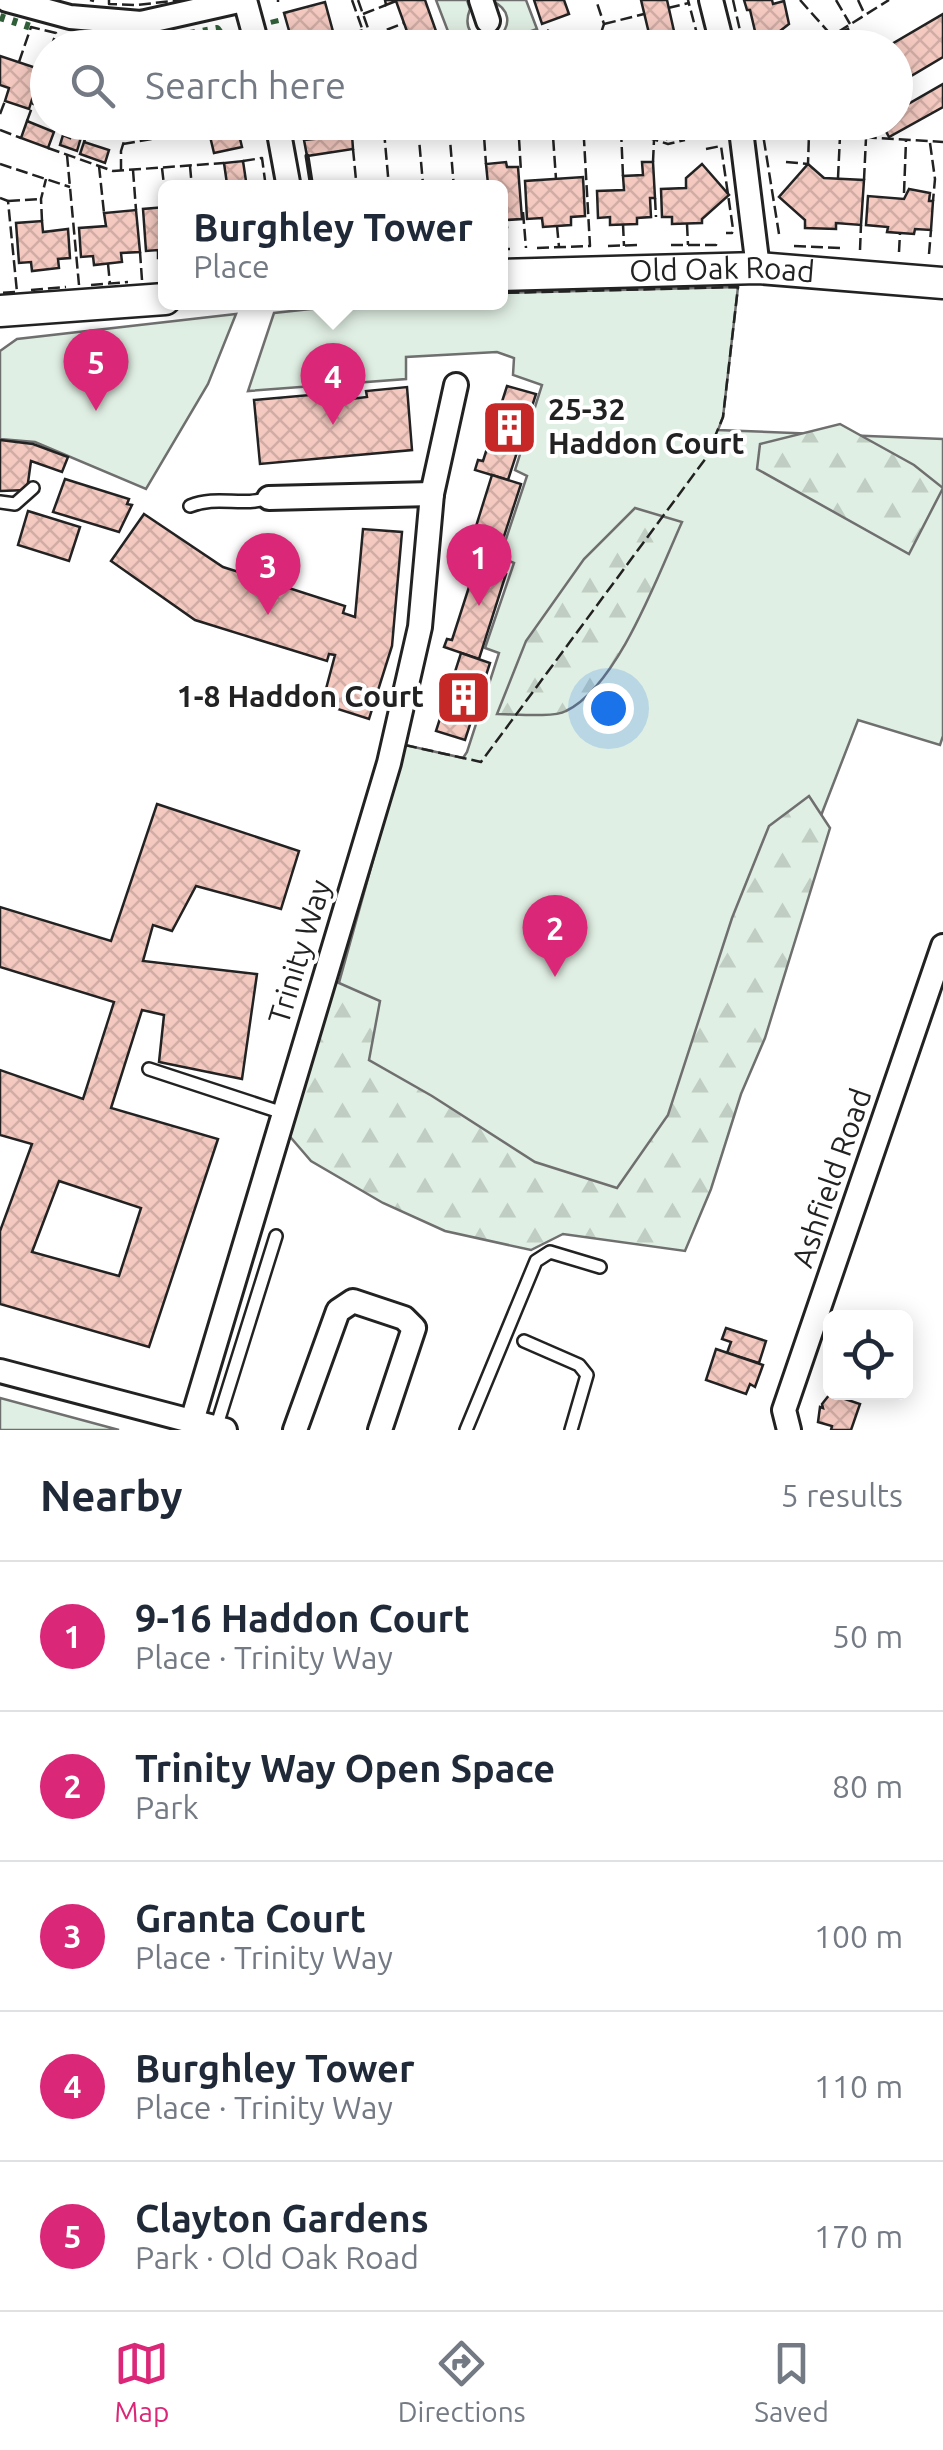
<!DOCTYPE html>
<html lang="en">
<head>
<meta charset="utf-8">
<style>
  body { margin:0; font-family:Ubuntu,sans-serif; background:#f2f2f3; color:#1f2937 }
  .controls { position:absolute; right:30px; bottom:30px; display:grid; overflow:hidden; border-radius:15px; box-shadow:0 5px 25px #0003 }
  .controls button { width:90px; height:90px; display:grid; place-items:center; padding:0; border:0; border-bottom:2px solid #e0e1e3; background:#fff; color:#1f2937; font:50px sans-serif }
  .you { position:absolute; left:608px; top:708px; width:35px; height:35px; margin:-25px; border:8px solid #fff; border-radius:50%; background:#1a73e8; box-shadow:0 0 0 15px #1a73e833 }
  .badge { display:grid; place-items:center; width:65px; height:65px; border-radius:50%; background:#db2777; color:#fff; font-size:32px; font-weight:700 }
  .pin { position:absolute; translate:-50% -82px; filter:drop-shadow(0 2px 5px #0008) }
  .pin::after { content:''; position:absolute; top:52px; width:35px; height:30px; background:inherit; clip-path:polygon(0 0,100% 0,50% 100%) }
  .popup { position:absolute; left:158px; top:180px; width:350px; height:130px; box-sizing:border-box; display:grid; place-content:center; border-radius:15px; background:#fff; filter:drop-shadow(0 2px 8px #0005); font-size:32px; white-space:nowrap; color:#747a83 }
  .popup b { font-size:38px; color:#1f2937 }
  .popup::after { content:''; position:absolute; left:50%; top:100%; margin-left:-20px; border:20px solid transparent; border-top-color:#fff }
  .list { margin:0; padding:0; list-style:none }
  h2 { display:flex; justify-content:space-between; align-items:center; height:130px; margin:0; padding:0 40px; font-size:42px }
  h2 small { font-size:32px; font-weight:400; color:#747a83 }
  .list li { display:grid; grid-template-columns:65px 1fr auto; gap:30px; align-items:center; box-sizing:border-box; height:150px; padding:0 40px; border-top:2px solid #e0e1e3 }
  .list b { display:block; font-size:38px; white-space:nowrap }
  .list p { margin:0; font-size:32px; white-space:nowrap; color:#747a83 }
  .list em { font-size:32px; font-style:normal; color:#747a83 }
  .icon { flex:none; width:55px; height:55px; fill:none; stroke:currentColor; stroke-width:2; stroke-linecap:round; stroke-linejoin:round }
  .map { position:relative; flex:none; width:943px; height:1430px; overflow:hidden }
  .search { position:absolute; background:#fff; box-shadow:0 5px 25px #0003; left:30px; right:30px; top:30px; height:110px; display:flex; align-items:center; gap:25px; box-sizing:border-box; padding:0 35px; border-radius:55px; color:#747a83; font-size:38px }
  .sheet { height:880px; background:#fff }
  nav { display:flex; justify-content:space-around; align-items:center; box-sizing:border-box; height:140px; border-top:2px solid #e0e1e3; background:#fff; font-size:28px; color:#747a83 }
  nav a { display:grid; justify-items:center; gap:5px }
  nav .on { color:#db2777 }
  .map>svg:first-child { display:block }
  .green { fill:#e0efe3; stroke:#6f6f6f; stroke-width:2.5 }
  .forest { fill:url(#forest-firs); stroke:#6f6f6f; stroke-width:2.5 }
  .building { fill:url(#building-cross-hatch); stroke:#222; stroke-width:2.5; fill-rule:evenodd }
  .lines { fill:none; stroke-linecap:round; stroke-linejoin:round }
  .lane-casing { stroke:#222; stroke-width:16 }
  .street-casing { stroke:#222; stroke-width:28 }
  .secondary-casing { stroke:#222; stroke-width:35 }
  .lane { stroke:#fff; stroke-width:11 }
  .street { stroke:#fff; stroke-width:22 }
  .secondary { stroke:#fff; stroke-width:30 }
  .hedge { stroke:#2f5e38; stroke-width:8; stroke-dasharray:5 8; stroke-linecap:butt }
  .fence { stroke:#222; stroke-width:2.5; stroke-dasharray:12 5; stroke-linecap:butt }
  .wall { stroke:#222; stroke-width:5 }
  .labels { text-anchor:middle; stroke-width:8; stroke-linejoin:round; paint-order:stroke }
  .street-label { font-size:30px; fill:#222; stroke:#fff }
  .poi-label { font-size:30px; font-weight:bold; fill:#222; stroke:#fff; text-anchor:start }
</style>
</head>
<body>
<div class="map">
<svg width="943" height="1430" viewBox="0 0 943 1430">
  <defs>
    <pattern id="forest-firs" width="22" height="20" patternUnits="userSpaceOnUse" patternTransform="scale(2.5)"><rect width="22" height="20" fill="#e0efe3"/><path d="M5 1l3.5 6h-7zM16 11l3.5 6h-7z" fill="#c0cdc2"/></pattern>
    <pattern id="building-cross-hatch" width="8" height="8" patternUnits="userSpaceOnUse" patternTransform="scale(2.5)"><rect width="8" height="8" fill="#f3c9c0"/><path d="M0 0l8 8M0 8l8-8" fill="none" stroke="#d0aca5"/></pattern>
  </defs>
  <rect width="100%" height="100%" fill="#fff"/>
  <!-- green -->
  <g class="green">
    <path d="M436,0h31l3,9c-7,18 1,32 22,32l1,4 -39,2z"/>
    <path d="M490,0h36l11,29 -39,14 -1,-4c16,-14 13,-31 -7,-39z"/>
    <polygon points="738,287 723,417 718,430 943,439 943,736 940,745 858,720 822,813 686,1243 295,1141 405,745 463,758 467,752 499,653 485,648 514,563 500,557 527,476 515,470 542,385 513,375 514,358 497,352 406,357 406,379 248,391 274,313 375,302 500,302 501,293"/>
    <polygon points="236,314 208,384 146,489 35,442 0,439 0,351 17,339"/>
    <polygon points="0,1398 119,1430 0,1430"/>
  </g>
  <!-- forest -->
  <g class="forest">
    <polygon points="840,424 914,465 943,488 909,554 757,469 760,444"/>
    <path d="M635,508l47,14c-24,53 -64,164 -116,189 -13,7 -52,3 -69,3l29,-73 58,-82z"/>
    <polygon points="809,796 830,828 765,1038 741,1094 711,1189 685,1251 563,1234 531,1250 445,1231 383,1203 311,1161 286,1132 330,979 380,1001 369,1060 432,1096 535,1162 617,1188 668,1115 732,918 769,826"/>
  </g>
  <!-- building -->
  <g class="building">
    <polygon points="385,0 425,0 442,48 413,48 396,1 386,5"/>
    <polygon points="534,0 564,0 569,14 542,24"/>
    <polygon points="641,0 667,0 676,40 652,46"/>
    <polygon points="744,0 772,0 773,4 784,1 789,24 780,31 783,41 792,38 795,48 759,48 750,10 747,10"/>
    <polygon points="325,2 335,39 322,43 323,48 294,48 284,13"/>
    <polygon points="943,14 943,57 896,85 896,48 885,48"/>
    <polygon points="848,29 854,48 833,48 830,37"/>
    <polygon points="196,36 198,45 170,48 169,40"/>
    <polygon points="0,56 48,72 48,103 35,99 40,84 37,83 29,109 5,101 9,88 0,85"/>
    <polygon points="943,84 943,107 889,137 881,122 896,122 896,111"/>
    <polygon points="27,121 54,132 48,148 21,138"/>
    <polygon points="195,122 236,122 242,147 214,153 208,128 197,131"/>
    <polygon points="672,122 697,122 699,130 667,139 664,127"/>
    <polygon points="72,130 82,134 77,151 60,145 63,135 70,138"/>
    <polygon points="352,135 353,149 307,156 304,140"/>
    <polygon points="84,142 109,150 105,163 80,154"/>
    <polygon points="243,161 246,181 227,184 224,163"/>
    <polygon points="506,162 507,167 518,167 522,219 506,220 507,227 500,227 500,188 471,185 488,184 486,164"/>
    <polygon points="642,162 653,162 655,198 650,198 651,217 637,218 637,224 610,225 610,217 598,218 597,191 624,190 623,176 643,175"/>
    <polygon points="702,164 729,195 702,219 702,223 672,224 672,217 662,217 661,189 686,188 686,178"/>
    <polygon points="808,164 824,178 864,180 861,225 836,223 836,229 805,228 805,220 779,197"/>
    <polygon points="583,177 585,216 571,217 571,225 543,227 542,218 527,219 525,181"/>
    <polygon points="909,189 930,193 929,201 933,201 931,230 915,229 914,234 887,232 888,227 866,225 868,196 904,199"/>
    <polygon points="165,207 165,258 158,258 158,250 146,251 143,209"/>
    <polygon points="136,210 140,252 121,253 122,262 94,265 93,256 81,257 79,228 106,226 104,213"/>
    <polygon points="42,221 43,232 68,229 70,258 58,259 59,268 32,271 31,262 19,263 16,223"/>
    <polygon points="507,386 536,394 508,480 475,470 478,460 483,461"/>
    <polygon points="407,387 412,450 260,464 254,400 332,393 333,401 367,397 366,391"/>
    <polygon points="0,440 33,444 68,457 62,472 31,461 27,490 0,491"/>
    <polygon points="492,475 521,484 493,570 460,559 462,551 468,552"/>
    <polygon points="65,479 129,499 127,504 132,505 119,532 53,512"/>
    <polygon points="28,511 80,527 69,561 18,545"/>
    <polygon points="144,514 223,567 345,606 343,613 355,617 363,529 402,532 392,646 369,719 322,704 335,655 329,654 327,661 195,620 111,561"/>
    <polygon points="476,565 506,574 479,659 444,647 447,639 452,640"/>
    <polygon points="461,653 490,663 465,740 436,731"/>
    <path d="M157,804l142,47 -18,58 -85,-23 -24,45 -19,-6 -10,36 114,13 -15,105 -83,-17 5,-47 -22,-5 -31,98 107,31 -69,208 -149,-43v-73l32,-87 -32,-9v-65l83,29 31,-97 -114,-35v-60l111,34zM59,1181l82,27 -22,68 -87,-24z"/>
    <polygon points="726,1328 766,1341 759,1363 727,1353 731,1342 722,1339"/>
    <polygon points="716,1349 763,1365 755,1387 750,1384 746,1394 706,1380"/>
    <polygon points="830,1394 860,1404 851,1430 831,1430 832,1426 818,1422 820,1407 823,1408 822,1404"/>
  </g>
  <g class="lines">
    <defs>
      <g id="lane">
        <polyline points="0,502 15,504 33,488"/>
        <path d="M190,506c27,-11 52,1 79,-8"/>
        <polyline points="149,1069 283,1113"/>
        <polyline points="524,1341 579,1365 587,1375 571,1430"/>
        <polyline points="216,1428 276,1236"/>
        <polyline points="466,1430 536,1261 550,1252 600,1267"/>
      </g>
      <g id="street">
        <polyline points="7,0 70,17 141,23 243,0"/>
        <polyline points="245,0 258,48"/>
        <polyline points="481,0 488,21"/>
        <polyline points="711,0 723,48"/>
        <polyline points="277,122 289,188"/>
        <polyline points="740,122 758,268"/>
        <polyline points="269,498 432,494"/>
        <polyline points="0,1371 225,1430"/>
        <polyline points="192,1421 389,763 420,627 432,494 456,385"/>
        <polyline points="295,1430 338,1311 353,1301 404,1318 414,1328 380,1430"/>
        <polyline points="789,1430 784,1410 943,946"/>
      </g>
      <g id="secondary">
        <path id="s1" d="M500,275l258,-7 185,15"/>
        <polyline points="0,311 165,299"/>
      </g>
    </defs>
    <!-- lane casing -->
    <use href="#lane" class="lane-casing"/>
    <!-- street casing -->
    <use href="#street" class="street-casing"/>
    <!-- secondary casing -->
    <use href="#secondary" class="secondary-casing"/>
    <!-- lane -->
    <use href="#lane" class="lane"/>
    <!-- street -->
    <use href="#street" class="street"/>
    <!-- secondary -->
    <use href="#secondary" class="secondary"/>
    <!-- hedge -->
    <g class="hedge">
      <polyline points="0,17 31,27"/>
      <polyline points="274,19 278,35"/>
      <polyline points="280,40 282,48"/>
      <polyline points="152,41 217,29 222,36 232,39"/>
      <polyline points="252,122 256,138"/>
      <polyline points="301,122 302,126"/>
    </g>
    <!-- fence -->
    <g class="fence">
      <polyline points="90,0 94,1"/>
      <polyline points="109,0 109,4 137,5 180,0"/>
      <polyline points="352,0 369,48"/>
      <polyline points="358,0 375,48"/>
      <polyline points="733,0 744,48"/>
      <polyline points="800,0 832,36"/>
      <polyline points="836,0 850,24"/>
      <polyline points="858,0 865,15"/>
      <polyline points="278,2 278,0"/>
      <polyline points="668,8 689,3"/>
      <polyline points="363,14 386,5"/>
      <polyline points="604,24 644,14"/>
      <polyline points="547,30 581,48"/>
      <polyline points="780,31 812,36"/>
      <polyline points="838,32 889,0"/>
      <polyline points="371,36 404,23"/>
      <polyline points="232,39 234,48"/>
      <polyline points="335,39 363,30"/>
      <polyline points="676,40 697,34 688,0"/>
      <polyline points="680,45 699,40 701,48"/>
      <polyline points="85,48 89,39"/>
      <polyline points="111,48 114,41"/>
      <polyline points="119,48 120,42 152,41 151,48"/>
      <polyline points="596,48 604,24 596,0"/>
      <polyline points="661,48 669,46"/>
      <polyline points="19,62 31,27 56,33 51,48"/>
      <polyline points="43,71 48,58"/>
      <polyline points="0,114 5,101"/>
      <polyline points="27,121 35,99"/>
      <polyline points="320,122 322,137"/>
      <polyline points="483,122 486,164"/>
      <polyline points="518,122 521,172"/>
      <polyline points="552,122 556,179"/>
      <polyline points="598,122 668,144 685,140"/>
      <polyline points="761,122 779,234"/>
      <polyline points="418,128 423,184"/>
      <polyline points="449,128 454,188"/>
      <polyline points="0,130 21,138"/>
      <polyline points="621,130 623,176"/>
      <polyline points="384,131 389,187"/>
      <polyline points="763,131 943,142"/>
      <polyline points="352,135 485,122"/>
      <polyline points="703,136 719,133 717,122"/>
      <polyline points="84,142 91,122"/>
      <polyline points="930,143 935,179 933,201"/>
      <polyline points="123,144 197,131"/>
      <polyline points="48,148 113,171 224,163"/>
      <polyline points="353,149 356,180"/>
      <polyline points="706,149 721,146 733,229 732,233 726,233"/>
      <polyline points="67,155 79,285"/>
      <polyline points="243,161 262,158 266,188"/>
      <polyline points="653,162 654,140"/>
      <polyline points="786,162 808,164 809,134"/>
      <polyline points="0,164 70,187"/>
      <polyline points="99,166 104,213"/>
      <polyline points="190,166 192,188"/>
      <polyline points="162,168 165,194"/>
      <polyline points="133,170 136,210"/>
      <polyline points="121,171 121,151 130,122"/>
      <polyline points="838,178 840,136"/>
      <polyline points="864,180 866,138"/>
      <polyline points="904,193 906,141"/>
      <polyline points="0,198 8,201 17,292 0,293"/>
      <polyline points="655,198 656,217"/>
      <polyline points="8,201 41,199"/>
      <polyline points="523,212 526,248"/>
      <polyline points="42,221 41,199 46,179"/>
      <polyline points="623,224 624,246"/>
      <polyline points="687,224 688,245"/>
      <polyline points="557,226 559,247"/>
      <polyline points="671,245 716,245 717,241"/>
      <polyline points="608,246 638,245"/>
      <polyline points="794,246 841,248"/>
      <polyline points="537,248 590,246 583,122"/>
      <polyline points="500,249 510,249"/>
      <polyline points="860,250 861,225"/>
      <polyline points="899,252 900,233"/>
      <polyline points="929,254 931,230"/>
      <polyline points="108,264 110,284"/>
      <polyline points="159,278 165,278"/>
      <polyline points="142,280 140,252 146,251"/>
      <polyline points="91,285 128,282"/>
      <polyline points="31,290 66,287"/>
      <polyline points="405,745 481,762 706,458 723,417 738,287 500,293"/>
    </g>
    <!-- wall -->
    <polyline class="wall" points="307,156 312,188"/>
  </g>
  <!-- icons -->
  <defs>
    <symbol id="building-square" viewBox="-11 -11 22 22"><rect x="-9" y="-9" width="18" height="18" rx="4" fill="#c62828" stroke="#fff"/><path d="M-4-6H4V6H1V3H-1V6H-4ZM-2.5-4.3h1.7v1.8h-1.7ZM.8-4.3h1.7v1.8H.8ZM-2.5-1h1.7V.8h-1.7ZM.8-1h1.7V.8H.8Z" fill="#fff"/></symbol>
  </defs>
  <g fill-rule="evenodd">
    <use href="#building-square" x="478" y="396" width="63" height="63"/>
    <use href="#building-square" x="432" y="666" width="63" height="63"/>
  </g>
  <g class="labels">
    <!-- street labels -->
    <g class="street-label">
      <text dy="10" stroke="none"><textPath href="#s1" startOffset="222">Old Oak Road</textPath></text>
      <text transform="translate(300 952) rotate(-73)" y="10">Trinity Way</text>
      <text transform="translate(832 1178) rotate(-71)" y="10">Ashfield Road</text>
    </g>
    <!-- poi labels -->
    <g class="poi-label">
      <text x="548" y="420">25-32<tspan x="548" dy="34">Haddon Court</tspan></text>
      <text x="424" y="707" text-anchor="end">1-8 Haddon Court</text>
    </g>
  </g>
</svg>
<div class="controls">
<button><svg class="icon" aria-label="locate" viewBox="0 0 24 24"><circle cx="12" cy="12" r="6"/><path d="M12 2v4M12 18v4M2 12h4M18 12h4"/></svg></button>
</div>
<div class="you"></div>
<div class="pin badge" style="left:479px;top:606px">1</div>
<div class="pin badge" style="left:555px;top:977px">2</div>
<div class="pin badge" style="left:268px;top:615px">3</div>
<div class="pin badge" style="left:333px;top:425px">4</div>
<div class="popup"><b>Burghley Tower</b>Place</div>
<div class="pin badge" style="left:96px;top:411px">5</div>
<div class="search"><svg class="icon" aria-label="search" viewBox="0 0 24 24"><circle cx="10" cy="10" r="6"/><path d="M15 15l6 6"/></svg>Search here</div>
</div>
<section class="sheet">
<h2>Nearby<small>5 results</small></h2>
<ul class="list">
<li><span class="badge">1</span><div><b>9-16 Haddon Court</b><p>Place · Trinity Way</p></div><em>50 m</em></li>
<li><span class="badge">2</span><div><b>Trinity Way Open Space</b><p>Park</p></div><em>80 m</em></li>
<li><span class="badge">3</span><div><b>Granta Court</b><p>Place · Trinity Way</p></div><em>100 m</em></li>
<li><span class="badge">4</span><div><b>Burghley Tower</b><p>Place · Trinity Way</p></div><em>110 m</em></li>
<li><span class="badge">5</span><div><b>Clayton Gardens</b><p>Park · Old Oak Road</p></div><em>170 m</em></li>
</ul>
</section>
<nav>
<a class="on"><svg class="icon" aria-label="map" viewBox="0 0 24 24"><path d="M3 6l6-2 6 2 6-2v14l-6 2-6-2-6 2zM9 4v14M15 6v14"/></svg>Map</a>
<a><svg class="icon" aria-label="directions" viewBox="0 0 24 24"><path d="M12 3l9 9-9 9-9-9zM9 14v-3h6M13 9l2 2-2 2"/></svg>Directions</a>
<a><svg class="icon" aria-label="saved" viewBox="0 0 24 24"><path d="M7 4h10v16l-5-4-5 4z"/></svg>Saved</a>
</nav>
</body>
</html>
